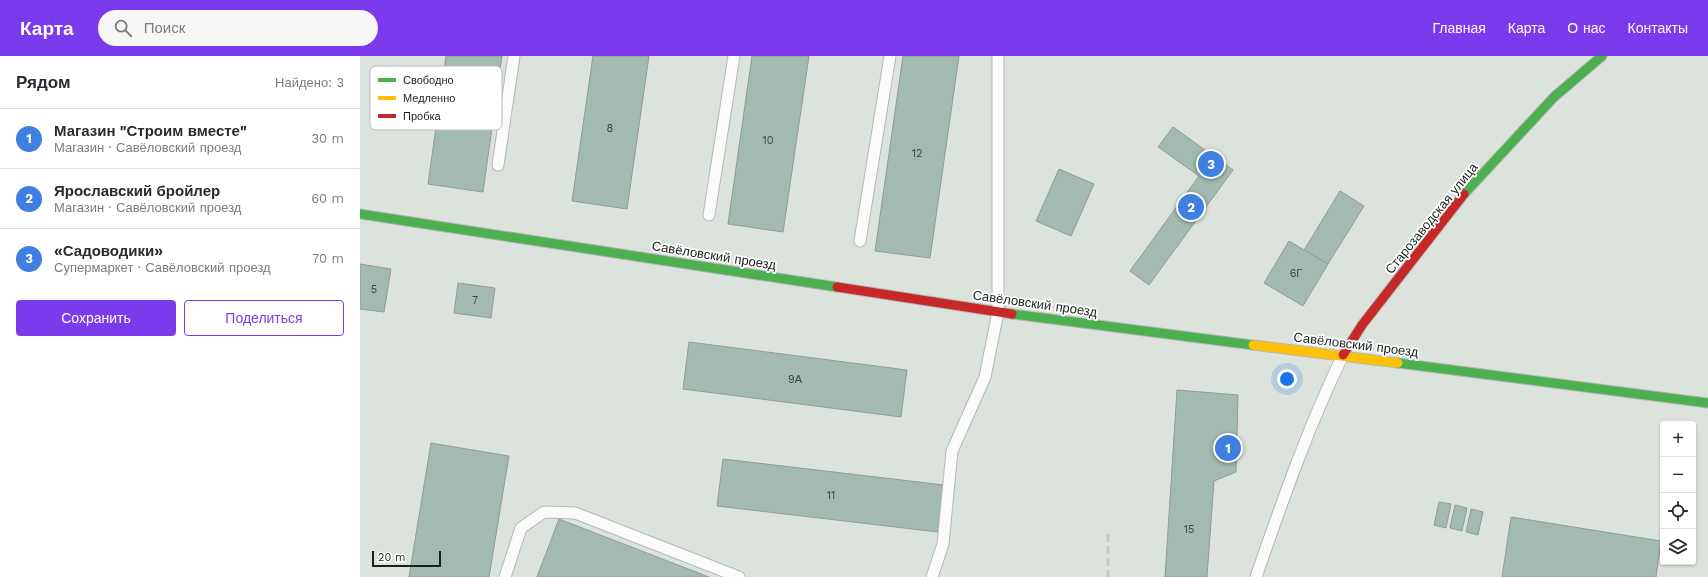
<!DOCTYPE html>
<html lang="ru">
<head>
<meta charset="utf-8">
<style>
  body { margin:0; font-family:"Work Sans",sans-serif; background:#f7f7f7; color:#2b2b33 }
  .controls { position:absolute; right:12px; bottom:12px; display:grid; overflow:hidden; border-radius:4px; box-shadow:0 1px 3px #0004 }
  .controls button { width:36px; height:36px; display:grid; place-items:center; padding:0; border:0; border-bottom:1px solid #e1e1e2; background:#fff; color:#2b2b33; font:20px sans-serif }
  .scale { position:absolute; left:12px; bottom:10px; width:69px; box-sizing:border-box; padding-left:4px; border:2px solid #1b201c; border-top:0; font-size:11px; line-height:14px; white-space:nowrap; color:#1b201c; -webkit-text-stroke:3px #fff; paint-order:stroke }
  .you { position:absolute; left:927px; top:323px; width:14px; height:14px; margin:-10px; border:3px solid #fff; border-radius:50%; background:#1a73e8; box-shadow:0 0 0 6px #1a73e833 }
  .badge { display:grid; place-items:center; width:26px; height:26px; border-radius:50%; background:#7c3aed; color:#fff; font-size:13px; font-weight:700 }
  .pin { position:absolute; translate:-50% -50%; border:2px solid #fff; box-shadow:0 1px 4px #0006 }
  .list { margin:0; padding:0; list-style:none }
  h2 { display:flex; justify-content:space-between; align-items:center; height:52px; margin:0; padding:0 16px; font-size:17px }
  h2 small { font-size:13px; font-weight:400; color:#7c7c81 }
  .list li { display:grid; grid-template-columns:26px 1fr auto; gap:12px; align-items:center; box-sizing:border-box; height:60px; padding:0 16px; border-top:1px solid #e1e1e2 }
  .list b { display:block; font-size:15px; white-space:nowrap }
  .list p { margin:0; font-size:13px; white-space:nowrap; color:#7c7c81 }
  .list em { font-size:13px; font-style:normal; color:#7c7c81 }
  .actions { display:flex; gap:8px; padding:12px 16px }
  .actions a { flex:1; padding:9px 0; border:1px solid #7c3aed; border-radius:4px; text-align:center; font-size:14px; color:#7c3aed }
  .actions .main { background:#7c3aed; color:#fff }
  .icon { flex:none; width:22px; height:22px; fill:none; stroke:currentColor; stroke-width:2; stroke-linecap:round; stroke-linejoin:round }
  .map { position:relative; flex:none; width:1348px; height:521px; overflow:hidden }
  header { display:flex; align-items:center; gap:24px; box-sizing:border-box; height:56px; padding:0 20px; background:#7c3aed; color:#fff }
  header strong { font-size:19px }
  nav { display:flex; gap:22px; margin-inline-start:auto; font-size:14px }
  .search { width:280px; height:36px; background:#f7f7f7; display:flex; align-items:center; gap:10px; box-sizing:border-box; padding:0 14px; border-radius:22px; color:#7c7c81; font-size:15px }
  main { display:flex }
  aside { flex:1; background:#fff }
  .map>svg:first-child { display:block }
  .building { fill:#a2bab1; stroke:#949a97 }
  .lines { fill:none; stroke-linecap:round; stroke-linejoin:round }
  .lane-casing { stroke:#b3b9b4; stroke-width:13 }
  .fast-casing { stroke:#b3b9b4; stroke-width:11 }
  .slow-casing { stroke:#b3b9b4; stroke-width:11 }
  .jam-casing { stroke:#b3b9b4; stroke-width:11 }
  .lane { stroke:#fafbfa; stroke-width:11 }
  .fast { stroke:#4caf50; stroke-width:9 }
  .slow { stroke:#ffc107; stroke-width:9 }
  .jam { stroke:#c62828; stroke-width:9 }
  .rail { stroke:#c7c9c7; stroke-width:3; stroke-dasharray:8 4; stroke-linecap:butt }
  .labels { text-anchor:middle; stroke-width:3.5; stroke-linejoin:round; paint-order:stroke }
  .number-label { font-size:11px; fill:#3d4641 }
  .street-label { font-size:13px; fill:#1b201c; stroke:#fff }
  .key { fill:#fff; stroke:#bbbcbb; stroke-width:1 }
  .key-label { font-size:11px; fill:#1b201c }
</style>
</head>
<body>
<header>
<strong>Карта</strong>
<div class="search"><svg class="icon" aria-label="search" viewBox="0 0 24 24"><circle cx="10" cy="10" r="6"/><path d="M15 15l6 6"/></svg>Поиск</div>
<nav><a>Главная</a><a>Карта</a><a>О нас</a><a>Контакты</a></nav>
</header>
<main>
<aside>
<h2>Рядом<small>Найдено: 3</small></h2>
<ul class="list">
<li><span class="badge" style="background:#3f7fe0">1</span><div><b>Магазин &quot;Строим вместе&quot;</b><p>Магазин · Савёловский проезд</p></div><em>30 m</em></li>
<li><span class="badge" style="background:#3f7fe0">2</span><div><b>Ярославский бройлер</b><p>Магазин · Савёловский проезд</p></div><em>60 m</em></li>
<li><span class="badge" style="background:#3f7fe0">3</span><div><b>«Садоводики»</b><p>Супермаркет · Савёловский проезд</p></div><em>70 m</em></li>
</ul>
<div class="actions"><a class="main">Сохранить</a><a>Поделиться</a></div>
</aside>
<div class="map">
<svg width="1348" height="521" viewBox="0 0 1348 521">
  <rect width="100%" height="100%" fill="#dce3dd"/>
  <!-- building -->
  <g class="building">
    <polygon points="86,0 142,0 123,136 68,128"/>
    <polygon points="233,0 289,0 267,153 212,145"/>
    <polygon points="392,0 449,0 423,176 368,168"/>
    <polygon points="543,0 599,0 570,202 515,195"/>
    <polygon points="813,71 873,114 789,229 770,215 839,120 798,91"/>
    <polygon points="699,113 734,128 711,180 676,165"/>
    <polygon points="980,135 1004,150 968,208 944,194"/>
    <polygon points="929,185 968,208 943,250 904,227"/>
    <polygon points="0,208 31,213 24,256 0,253"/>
    <polygon points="98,227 135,232 131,262 94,257"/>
    <polygon points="329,286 547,314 541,361 323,333"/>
    <polygon points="817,334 878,339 876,416 854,425 847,521 805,521"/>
    <polygon points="71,387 149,400 129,521 49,521"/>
    <polygon points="363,403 584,429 578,476 357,450"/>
    <polygon points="1079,446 1091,448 1086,472 1074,469"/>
    <polygon points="1095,449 1107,452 1102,475 1090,472"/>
    <polygon points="1111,453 1123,456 1118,479 1106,476"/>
    <polygon points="1151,461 1301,485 1296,521 1142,521"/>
    <polygon points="199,463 349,521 177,521"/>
  </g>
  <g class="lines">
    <defs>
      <g id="lane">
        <polyline points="138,109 154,0"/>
        <polyline points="349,159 374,0"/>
        <polyline points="500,185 530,0"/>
        <polyline points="145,521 161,472 184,456 215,457 379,521"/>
        <polyline points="572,521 583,488 592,395 625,321 638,256 638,0"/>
        <path d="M896,521c26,-75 52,-150 87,-222"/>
      </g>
      <g id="fast">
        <polyline points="1104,138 1194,41 1242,0"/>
        <polyline points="0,158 477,231"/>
        <polyline points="652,258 893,289"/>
        <polyline points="1038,307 1348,347"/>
      </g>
      <polyline id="slow" points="893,289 1038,307"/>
      <g id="jam">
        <polyline points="477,231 652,258"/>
        <polyline points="983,299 1002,269 1104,138"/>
      </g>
    </defs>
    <!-- lane casing -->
    <use href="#lane" class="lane-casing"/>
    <!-- fast casing -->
    <use href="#fast" class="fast-casing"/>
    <!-- slow casing -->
    <use href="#slow" class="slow-casing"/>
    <!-- jam casing -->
    <use href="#jam" class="jam-casing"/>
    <!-- lane -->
    <use href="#lane" class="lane"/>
    <!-- fast -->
    <use href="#fast" class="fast"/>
    <!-- slow -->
    <use href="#slow" class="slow"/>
    <!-- jam -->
    <use href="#jam" class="jam"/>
    <!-- rail -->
    <polyline class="rail" points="748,478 748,521"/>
  </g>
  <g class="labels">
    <!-- number labels -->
    <g class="number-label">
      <text x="250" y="76">8</text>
      <text x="408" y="88">10</text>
      <text x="557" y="101">12</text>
      <text x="936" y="221">6Г</text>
      <text x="14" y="237">5</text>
      <text x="115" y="248">7</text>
      <text x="435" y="327">9А</text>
      <text x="471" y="443">11</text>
      <text x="829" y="477">15</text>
    </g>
    <!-- street labels -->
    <g class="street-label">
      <text transform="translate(1071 162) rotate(-51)" y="5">Старозаводская улица</text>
      <text transform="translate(354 199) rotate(9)" y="5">Савёловский проезд</text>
      <text transform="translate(675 247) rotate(8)" y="5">Савёловский проезд</text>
      <text transform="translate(996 288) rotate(7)" y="5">Савёловский проезд</text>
    </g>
  </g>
  <!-- legend -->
  <rect x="10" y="10" width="132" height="64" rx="6" class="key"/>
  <rect x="18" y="22" width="18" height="4" fill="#4caf50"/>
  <rect x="18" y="40" width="18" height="4" fill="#ffc107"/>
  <rect x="18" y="58" width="18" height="4" fill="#c62828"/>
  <g class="key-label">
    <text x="43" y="28">Свободно</text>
    <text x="43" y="46">Медленно</text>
    <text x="43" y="64">Пробка</text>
  </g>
</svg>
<div class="controls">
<button>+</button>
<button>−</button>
<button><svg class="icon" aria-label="locate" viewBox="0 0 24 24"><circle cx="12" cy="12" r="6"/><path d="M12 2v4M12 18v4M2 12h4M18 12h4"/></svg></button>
<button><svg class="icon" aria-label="layers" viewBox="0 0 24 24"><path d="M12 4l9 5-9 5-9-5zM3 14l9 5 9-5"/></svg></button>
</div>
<div class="scale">20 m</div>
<div class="you"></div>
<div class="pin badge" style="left:868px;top:392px;background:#3f7fe0">1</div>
<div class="pin badge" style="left:831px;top:151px;background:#3f7fe0">2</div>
<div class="pin badge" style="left:851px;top:108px;background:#3f7fe0">3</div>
</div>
</main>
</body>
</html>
